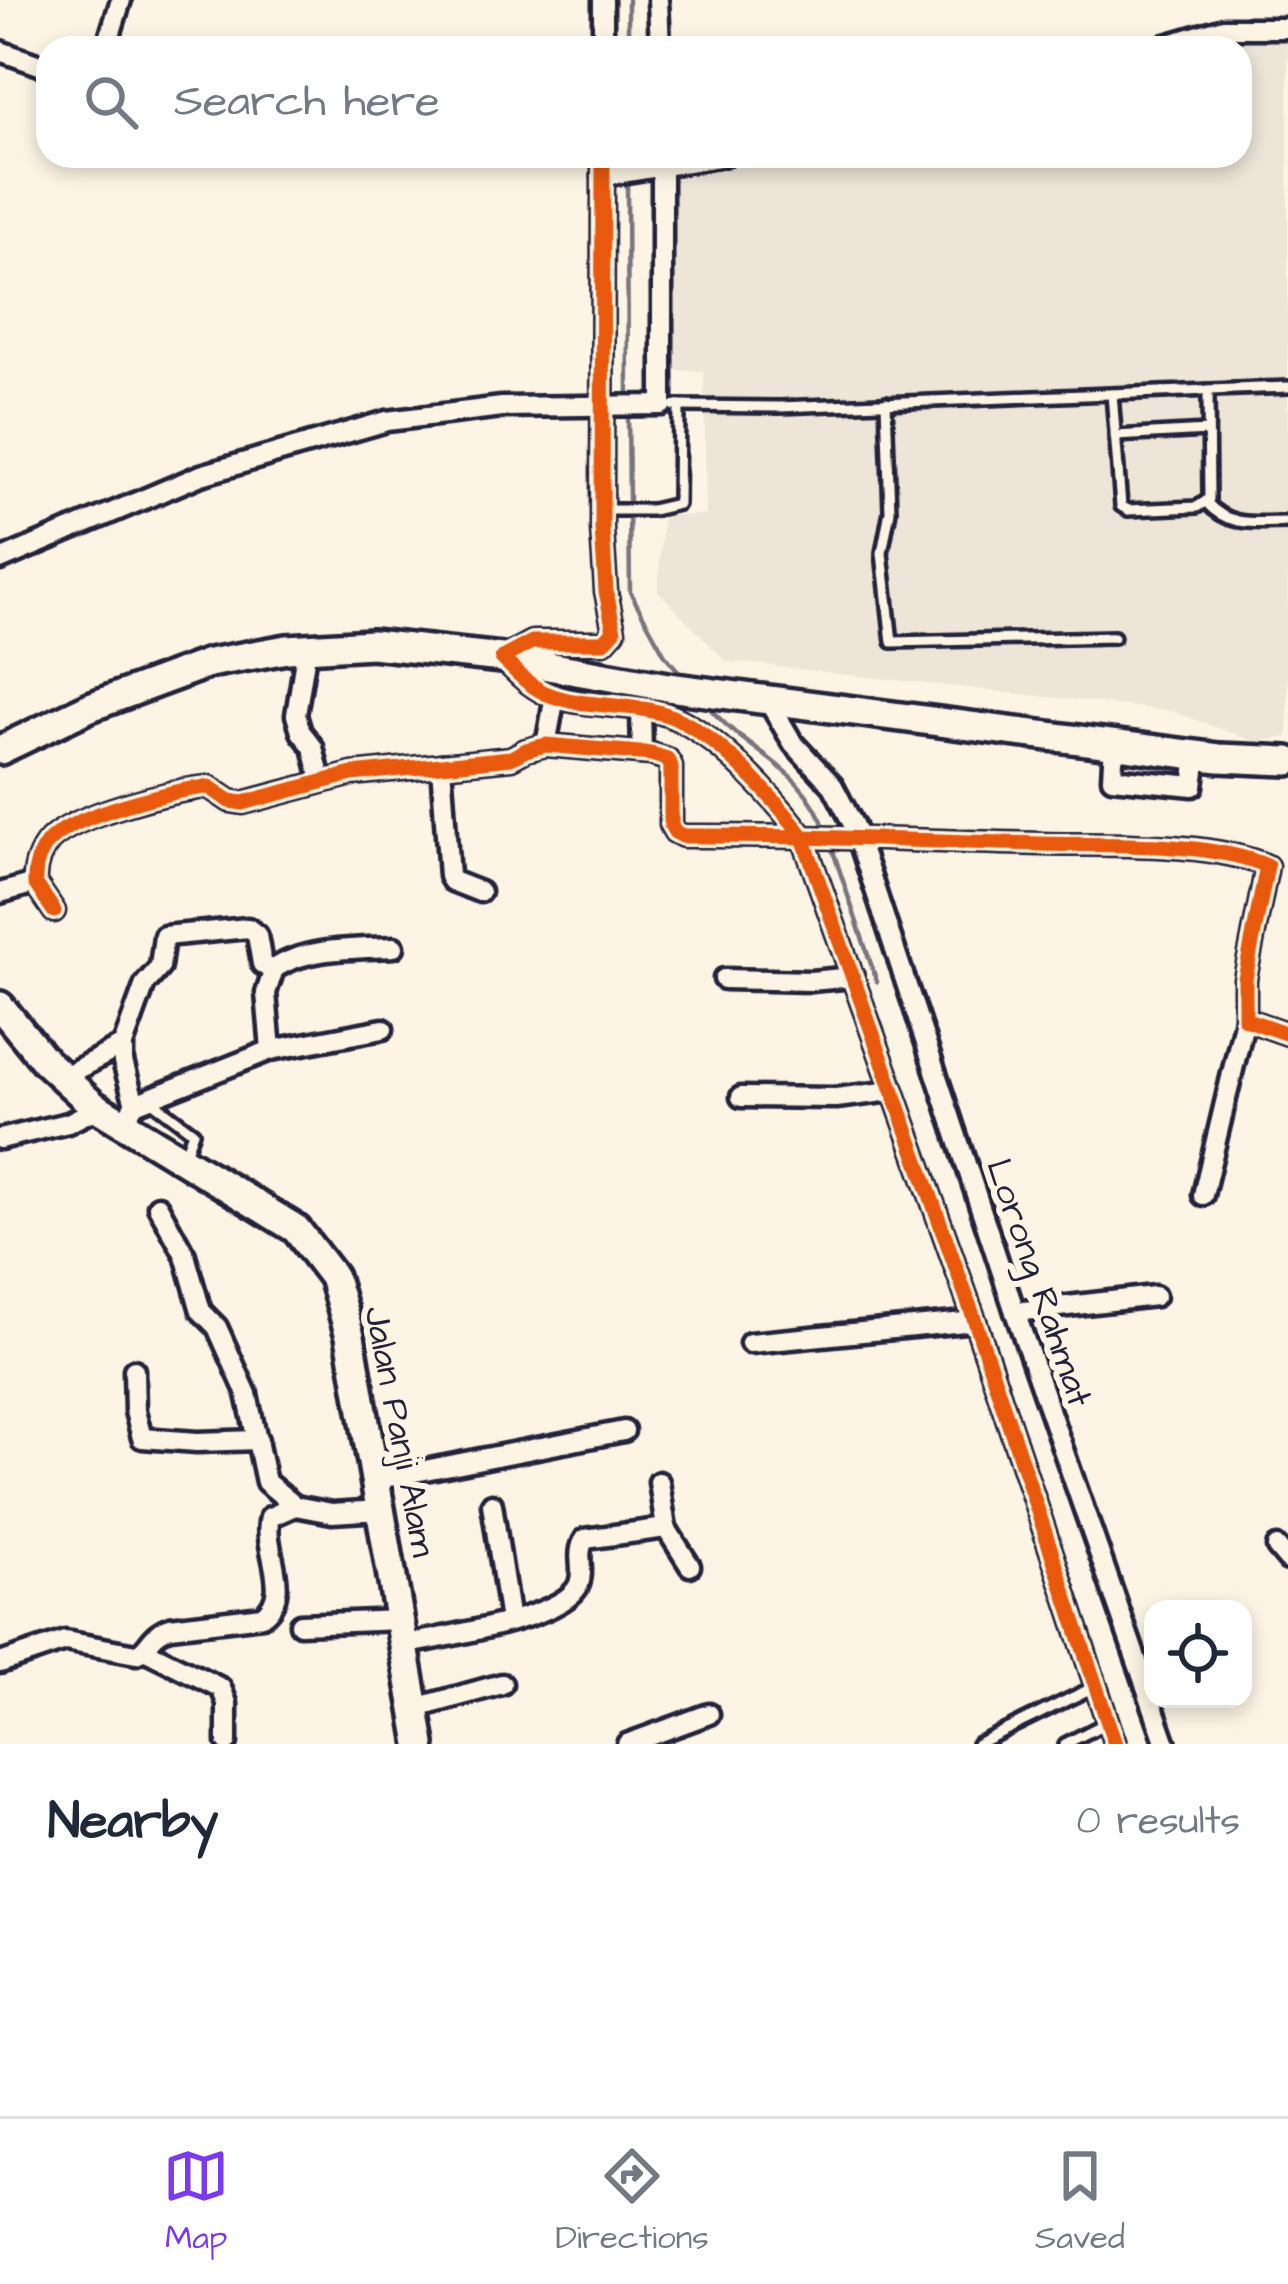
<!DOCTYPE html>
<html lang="en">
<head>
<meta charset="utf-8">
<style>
  body { margin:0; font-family:"Architects Daughter",sans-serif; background:#f6f6f7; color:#1f2937 }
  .controls { position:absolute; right:36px; bottom:36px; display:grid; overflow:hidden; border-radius:24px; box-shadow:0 6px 18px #0003 }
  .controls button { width:108px; height:108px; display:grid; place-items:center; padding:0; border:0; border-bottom:3px solid #e0e1e3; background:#fff; color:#1f2937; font:60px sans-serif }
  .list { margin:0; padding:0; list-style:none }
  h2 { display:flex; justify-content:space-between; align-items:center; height:156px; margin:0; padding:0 48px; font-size:51px }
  h2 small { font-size:39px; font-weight:400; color:#747a83 }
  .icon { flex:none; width:66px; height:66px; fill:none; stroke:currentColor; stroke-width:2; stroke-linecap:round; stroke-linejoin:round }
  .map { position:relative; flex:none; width:1288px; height:1744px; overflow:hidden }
  .search { position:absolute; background:#fff; box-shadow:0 6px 18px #0003; left:36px; right:36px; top:36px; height:132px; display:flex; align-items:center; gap:30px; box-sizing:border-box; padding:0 42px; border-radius:36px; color:#747a83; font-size:45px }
  .sheet { height:372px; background:#fff }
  nav { display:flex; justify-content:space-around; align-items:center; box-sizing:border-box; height:168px; border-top:3px solid #e0e1e3; background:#fff; font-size:33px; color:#747a83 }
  nav a { display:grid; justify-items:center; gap:6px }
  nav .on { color:#7c3aed }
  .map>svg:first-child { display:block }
  .built { fill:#ece5d8 }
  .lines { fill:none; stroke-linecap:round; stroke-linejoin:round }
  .stream { stroke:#78757e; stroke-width:4.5 }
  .lane-casing { stroke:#22223b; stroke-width:18 }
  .street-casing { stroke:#22223b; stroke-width:27 }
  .secondary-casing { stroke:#22223b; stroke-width:36 }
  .lane { stroke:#fcf5e5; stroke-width:9 }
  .street { stroke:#fcf5e5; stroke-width:18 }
  .secondary { stroke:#fcf5e5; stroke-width:27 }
  .cycleway-casing { stroke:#fcf5e5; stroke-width:22 }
  .cycleway { stroke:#e8590c; stroke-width:15 }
  .labels { text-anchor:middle; stroke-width:12; stroke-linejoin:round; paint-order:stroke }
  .street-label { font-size:36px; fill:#22223b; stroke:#fcf5e5 }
</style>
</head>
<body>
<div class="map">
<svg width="1288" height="1744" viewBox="0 0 1288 1744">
  <rect width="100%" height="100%" fill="#fcf5e5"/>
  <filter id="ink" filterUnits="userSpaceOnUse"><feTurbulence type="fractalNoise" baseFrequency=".00833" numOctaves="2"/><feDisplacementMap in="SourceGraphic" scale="24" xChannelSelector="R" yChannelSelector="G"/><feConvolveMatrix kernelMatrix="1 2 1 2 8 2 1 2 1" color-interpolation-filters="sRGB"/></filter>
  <g filter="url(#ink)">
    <!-- built -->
    <polygon class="built" points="1233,37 1288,42 1288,737 1256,742 1172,711 726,661 658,591 663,515 706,515 704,372 664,369 668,181 788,156 1240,156 1240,48 1196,48"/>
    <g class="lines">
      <!-- stream -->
      <g class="stream">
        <polyline points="628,48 628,0"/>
        <polyline points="627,177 628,400"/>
        <polyline points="628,411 630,592 665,655 684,678"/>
        <path d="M707,705c43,51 96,59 120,129"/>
        <polyline points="831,845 877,982"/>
      </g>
      <defs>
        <g id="lane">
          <polyline points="1112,394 1121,506 1128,510 1197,507 1209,499 1208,390"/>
          <polyline points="886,402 890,511 882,553 892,642 1114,637"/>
          <polyline points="679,406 780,407 1288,387"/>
          <polyline points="1115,436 1208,431"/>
          <path d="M1207,503c22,25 50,19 81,19"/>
          <polyline points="603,510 652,510 678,504 679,406 674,406"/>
          <polyline points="149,1099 193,1132 185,1154"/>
          <polyline points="977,1744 1096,1686"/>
          <polyline points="1065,1744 1108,1722"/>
        </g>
        <g id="street">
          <polyline points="658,0 660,48"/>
          <polyline points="106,48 121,0"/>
          <polyline points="603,48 603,0"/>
          <polyline points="1156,48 1224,28 1288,28"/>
          <polyline points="0,51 48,68"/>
          <path d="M603,156l-1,373 4,62 8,40 -10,11h-72l-30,16c13,13 26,27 43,35 40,17 88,8 128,24 44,18 101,81 129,118l173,486 140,423"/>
          <polyline points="603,176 724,156"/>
          <polyline points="0,560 201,475 387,421 502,407 662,405 662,156"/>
          <polyline points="307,647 296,715 301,732 313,747 321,780"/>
          <polyline points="767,699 793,743 833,786 854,826 1015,1312 1166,1744"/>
          <polyline points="641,710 642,753"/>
          <polyline points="1114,744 1112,778 1193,786 1197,755"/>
          <polyline points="546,745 555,696"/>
          <polyline points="441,765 449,876 452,881 480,892"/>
          <polyline points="0,893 35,883"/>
          <path d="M54,911l-19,-28c-1,-15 4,-31 15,-43 25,-25 124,-51 159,-53l21,14 13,2 109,-29 159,-16 15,-8 20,-5 105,9 16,5 4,7v59l4,7 8,4c119,-1 238,5 358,8 65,2 167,-4 226,22l-22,113v40l43,15"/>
          <polyline points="724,979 811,981 853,977"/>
          <path d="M271,1050l-5,-57 8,-24c31,-22 82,-20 120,-22"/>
          <polyline points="61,1078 123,1045"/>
          <polyline points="741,1097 836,1098 892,1091"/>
          <polyline points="135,1104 123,1062 123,1045 145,984 160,967 164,936 248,928 257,935 262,964 273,971"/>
          <polyline points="129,1113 135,1104 271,1050 383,1029"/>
          <polyline points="0,1139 68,1123 98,1108"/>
          <polyline points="1203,1195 1245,1019"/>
          <polyline points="158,1206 185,1255 201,1311 217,1327 247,1394 266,1482 295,1506"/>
          <polyline points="1015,1312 1155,1296"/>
          <polyline points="750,1343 975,1321"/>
          <polyline points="134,1370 135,1411 142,1438 197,1442 258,1440"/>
          <polyline points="374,1480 624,1431"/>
          <polyline points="492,1504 510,1621"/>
          <polyline points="666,1528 690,1566"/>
          <polyline points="1277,1547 1288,1560"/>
          <polyline points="300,1624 400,1620"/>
          <path d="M404,1645c35,-8 162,-26 175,-61 6,-16 -4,-30 6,-45l81,-11 -7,-46"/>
          <polyline points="144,1650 221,1688 227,1703 227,1742"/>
          <path d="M0,1663l65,-22 71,13c13,-4 13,-20 34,-27l92,-11c33,-24 -1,-67 8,-99l25,-11 37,7 49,-3"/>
          <polyline points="416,1708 502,1684"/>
          <polyline points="627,1744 709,1714"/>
        </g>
        <g id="secondary">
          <polyline points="0,750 90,707 209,663 287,649 372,644 502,658 668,687 1219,758 1288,761"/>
          <polyline points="0,1006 45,1061 93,1105 296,1229 333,1277 350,1336 421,1744"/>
        </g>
      </defs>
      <!-- lane casing -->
      <use href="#lane" class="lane-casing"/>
      <!-- street casing -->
      <use href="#street" class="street-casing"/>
      <!-- secondary casing -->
      <use href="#secondary" class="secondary-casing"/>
      <!-- lane -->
      <use href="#lane" class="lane"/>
      <!-- street -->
      <use href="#street" class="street"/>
      <!-- secondary -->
      <use href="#secondary" class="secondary"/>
      <defs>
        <g id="cycleway">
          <path d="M603,156l-1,373 4,62 8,40 -10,11h-72l-30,16c13,13 26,27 43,35 40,17 88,8 128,24 44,18 101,81 129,118l173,486 140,423"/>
          <path d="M54,911l-19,-28c-1,-15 4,-31 15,-43 25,-25 124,-51 159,-53l21,14 13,2 109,-29 159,-16 15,-8 20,-5 105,9 16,5 4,7v59l4,7 8,4c119,-1 238,5 358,8 65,2 167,-4 226,22l-22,113v40l43,15"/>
        </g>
      </defs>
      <!-- cycleway casing -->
      <use href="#cycleway" class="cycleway-casing"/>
      <!-- cycleway -->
      <use href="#cycleway" class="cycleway"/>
    </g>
  </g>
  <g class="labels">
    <!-- street labels -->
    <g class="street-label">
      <text transform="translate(1041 1282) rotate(71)" y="13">Lorong Rahmat</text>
      <text transform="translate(402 1431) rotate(79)" y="13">Jalan Panji Alam</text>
    </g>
  </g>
</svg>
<div class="controls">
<button><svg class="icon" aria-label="locate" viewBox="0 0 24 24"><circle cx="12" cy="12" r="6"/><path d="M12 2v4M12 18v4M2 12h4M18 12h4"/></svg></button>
</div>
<div class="search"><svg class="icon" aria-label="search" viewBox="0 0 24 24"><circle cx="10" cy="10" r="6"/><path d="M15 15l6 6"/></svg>Search here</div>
</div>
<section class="sheet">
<h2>Nearby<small>0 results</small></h2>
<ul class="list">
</ul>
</section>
<nav>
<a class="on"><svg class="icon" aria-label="map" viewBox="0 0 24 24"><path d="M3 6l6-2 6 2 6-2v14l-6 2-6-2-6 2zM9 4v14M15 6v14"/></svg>Map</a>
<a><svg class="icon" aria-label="directions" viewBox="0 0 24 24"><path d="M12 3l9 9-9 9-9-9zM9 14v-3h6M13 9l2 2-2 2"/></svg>Directions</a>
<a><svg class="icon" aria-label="saved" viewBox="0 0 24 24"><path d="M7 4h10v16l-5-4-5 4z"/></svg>Saved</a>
</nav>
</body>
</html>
